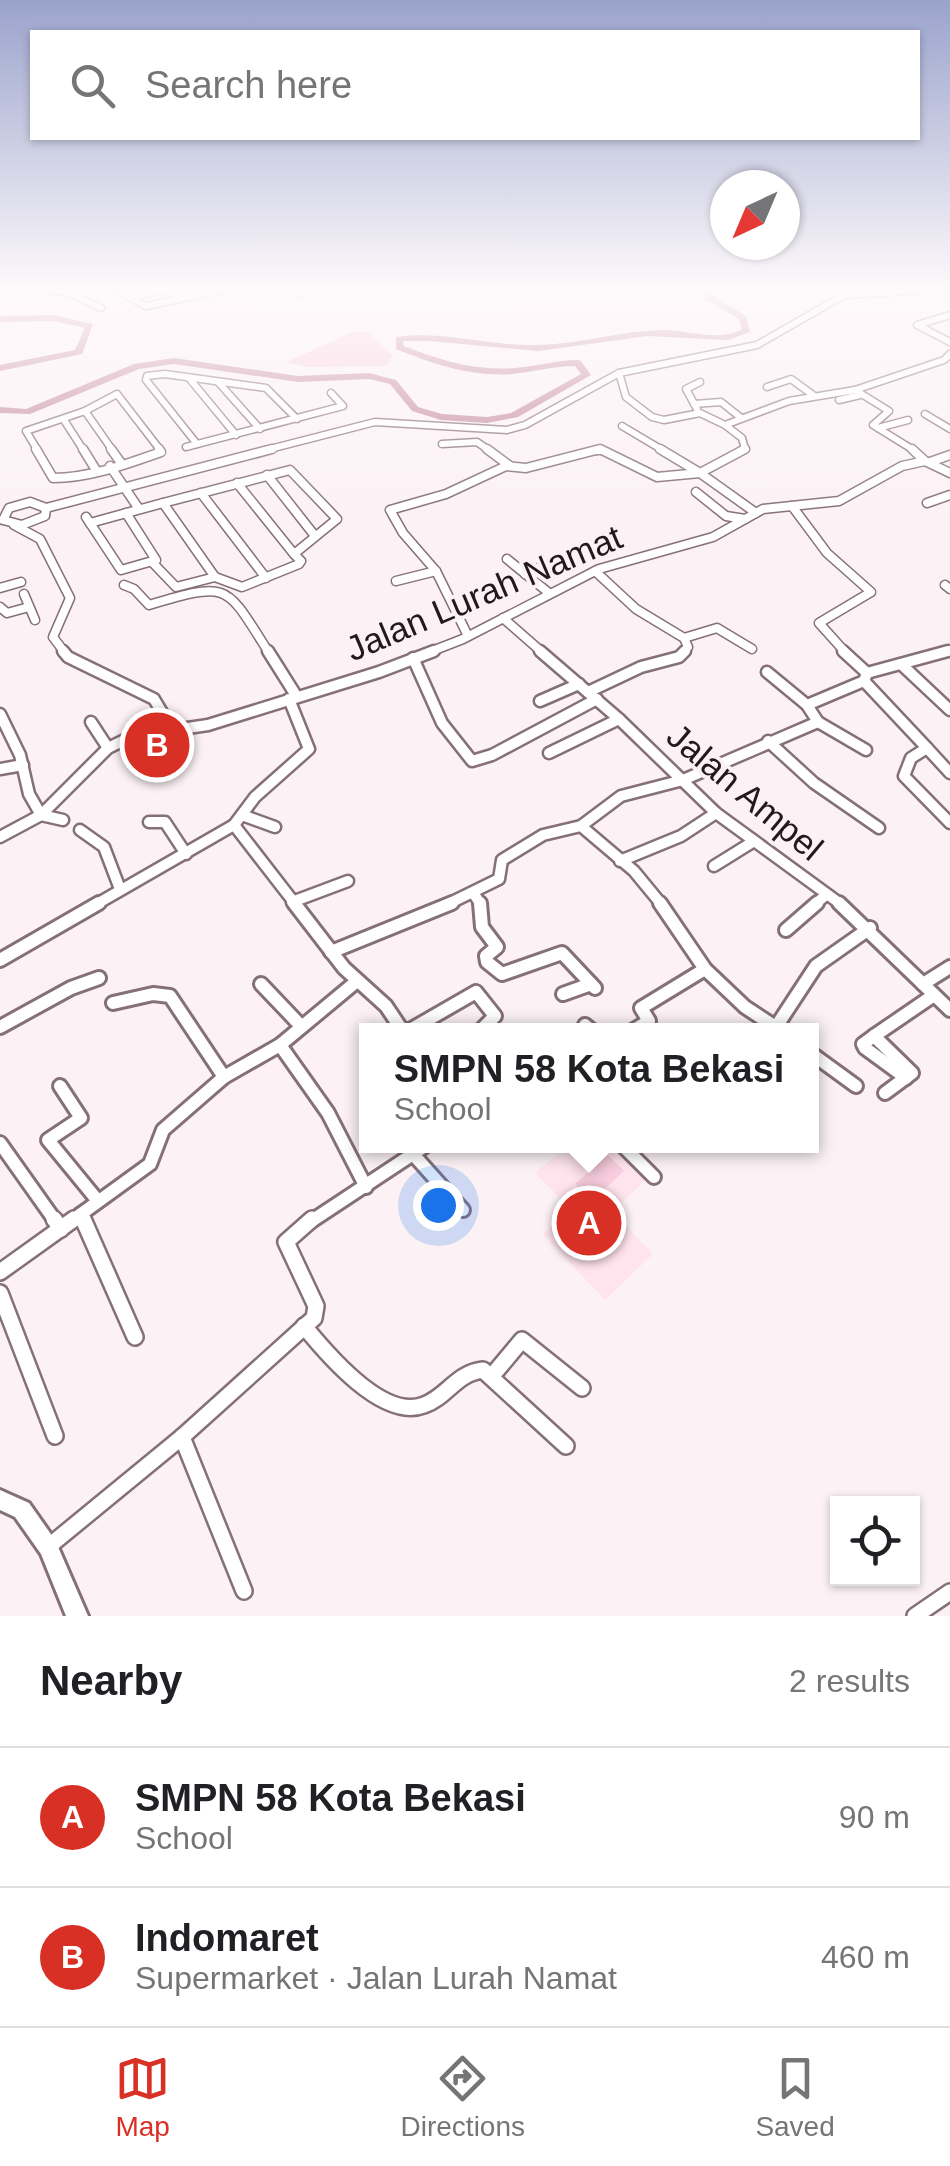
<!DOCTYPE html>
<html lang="en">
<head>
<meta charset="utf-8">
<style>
  body { margin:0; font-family:Helvetica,sans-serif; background:#f2f2f2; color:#202124 }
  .controls { position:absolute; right:30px; bottom:30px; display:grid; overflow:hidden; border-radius:0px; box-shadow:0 2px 8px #0004 }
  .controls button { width:90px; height:90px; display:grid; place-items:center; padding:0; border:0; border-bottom:2px solid #e0e0e0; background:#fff; color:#202124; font:50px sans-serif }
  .compass { position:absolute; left:710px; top:170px; width:90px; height:90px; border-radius:50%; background:#fff; box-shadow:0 2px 8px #0004; rotate:224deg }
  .you { position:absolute; left:438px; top:1205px; width:35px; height:35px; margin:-25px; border:8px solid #fff; border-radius:50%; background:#1a73e8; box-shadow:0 0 0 15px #1a73e833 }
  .badge { display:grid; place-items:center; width:65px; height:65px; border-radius:50%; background:#d93025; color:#fff; font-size:32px; font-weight:700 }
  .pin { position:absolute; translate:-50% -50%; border:5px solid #fff; box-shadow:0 2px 10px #0006 }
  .popup { position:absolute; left:359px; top:1023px; width:460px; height:130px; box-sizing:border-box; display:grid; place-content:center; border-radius:0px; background:#fff; filter:drop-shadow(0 2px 8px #0005); font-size:32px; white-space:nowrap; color:#757577 }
  .popup b { font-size:38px; color:#202124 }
  .popup::after { content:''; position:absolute; left:50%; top:100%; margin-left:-20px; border:20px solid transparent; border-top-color:#fff }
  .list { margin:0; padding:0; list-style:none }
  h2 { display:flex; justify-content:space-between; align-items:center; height:130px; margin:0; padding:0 40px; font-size:42px }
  h2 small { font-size:32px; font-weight:400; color:#757577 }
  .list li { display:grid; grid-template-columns:65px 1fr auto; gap:30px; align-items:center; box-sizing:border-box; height:140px; padding:0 40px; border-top:2px solid #e0e0e0 }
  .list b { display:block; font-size:38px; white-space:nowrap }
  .list p { margin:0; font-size:32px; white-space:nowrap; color:#757577 }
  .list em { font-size:32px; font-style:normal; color:#757577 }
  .icon { flex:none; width:55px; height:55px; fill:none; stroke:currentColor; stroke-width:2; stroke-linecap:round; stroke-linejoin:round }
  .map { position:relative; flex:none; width:950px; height:1616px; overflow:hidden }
  .search { position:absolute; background:#fff; box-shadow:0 2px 8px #0004; left:30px; right:30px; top:30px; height:110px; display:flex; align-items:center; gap:25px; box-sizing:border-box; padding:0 35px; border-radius:0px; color:#757577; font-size:38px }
  .sheet { height:410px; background:#fff }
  nav { display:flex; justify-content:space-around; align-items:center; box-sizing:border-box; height:140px; border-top:2px solid #e0e0e0; background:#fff; font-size:28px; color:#757577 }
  nav a { display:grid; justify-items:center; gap:5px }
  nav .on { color:#d93025 }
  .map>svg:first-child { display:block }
  .built { fill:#ffe4ee }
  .green { fill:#f8cddd }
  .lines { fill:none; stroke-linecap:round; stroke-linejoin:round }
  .river { fill:#c58aa2; fill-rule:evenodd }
  .minor-far4-casing { stroke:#867078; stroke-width:9 }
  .minor-far3-casing { stroke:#867078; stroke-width:11 }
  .minor-far2-casing { stroke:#867078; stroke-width:15 }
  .minor-far1-casing { stroke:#867078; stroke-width:18 }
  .minor-casing { stroke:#867078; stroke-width:20 }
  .major-casing { stroke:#867078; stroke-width:6 }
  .minor-far4 { stroke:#fff; stroke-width:6 }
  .minor-far3 { stroke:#fff; stroke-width:8 }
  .minor-far2 { stroke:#fff; stroke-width:10 }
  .minor-far1 { stroke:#fff; stroke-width:12 }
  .minor { stroke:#fff; stroke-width:15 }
  .major { fill:#fff; fill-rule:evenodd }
  .labels { text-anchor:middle; stroke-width:8; stroke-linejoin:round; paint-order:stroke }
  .street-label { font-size:35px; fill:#22191c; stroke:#fcf2f6 }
</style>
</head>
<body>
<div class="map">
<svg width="950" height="1616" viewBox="0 0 950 1616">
  <rect width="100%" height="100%" fill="#fcf2f6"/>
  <!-- built -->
  <polygon class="built" points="567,1146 582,1146 592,1155 604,1146 619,1146 650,1176 612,1212 653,1254 605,1300 543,1234 571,1210 535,1173"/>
  <!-- green -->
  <g class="green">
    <polygon points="352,332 371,332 373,338 393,355 386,366 308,367 287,362"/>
    <polygon points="608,1155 624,1171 592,1201 575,1184"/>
  </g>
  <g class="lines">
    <!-- river -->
    <g class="river">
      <path d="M710,289h8l-5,7 33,20 4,16 -22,8 -81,-4 -109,15 -108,-10h-27l1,5c35,14 71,25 110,22 21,-1 42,-8 64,-8l3,1 10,14 -73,42 -31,6 -46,-3 -29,-9 -22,-27 -21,-5 -71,3 -124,-18 -35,5 -109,45 -30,-1v-6l26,2 108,-45 40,-6 124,18 71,-3 27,7 22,27 24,7 45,3 24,-4 70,-39 -6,-8c-21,0 -42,6 -63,8 -41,3 -79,-10 -116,-25v-12c46,-7 92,9 139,8 44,0 87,-15 131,-15 26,1 52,12 76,-1l-3,-10 -34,-20z"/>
      <polygon points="53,315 93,324 82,354 0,371 0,365 75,350 85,328 53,321 0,322 0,316"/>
    </g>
    <defs>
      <g id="minor-far4">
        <polyline points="34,289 67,292 101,308"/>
        <polyline points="115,289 146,306 227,289"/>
        <polyline points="298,289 298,293"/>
        <polyline points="130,298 162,290 186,296"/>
        <polyline points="950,315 917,325 950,342"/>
        <polyline points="619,373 626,397 652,417 664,420 700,413 725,425"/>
        <polyline points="189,378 236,435"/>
        <polyline points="219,383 260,429"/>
        <polyline points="767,387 791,379 813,395"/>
        <polyline points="855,390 889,411 873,425 915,451"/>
        <polyline points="839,400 860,395"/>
        <polyline points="694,404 721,402 740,417"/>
        <polyline points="697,409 686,389 700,382"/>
        <polyline points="85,411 113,451"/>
        <polyline points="85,411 117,394 161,451"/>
        <polyline points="925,414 950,429"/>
        <polyline points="64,420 84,451"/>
        <polyline points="622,426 664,451"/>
        <polyline points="878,428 908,420"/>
        <polyline points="197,444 146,380 147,376 165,374 266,388 297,419"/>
        <polyline points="442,444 477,442 490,451"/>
        <polyline points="186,447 343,406 331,393"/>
        <polyline points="38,451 26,431 85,411"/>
        <polyline points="262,451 375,422 507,430 525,425 619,373 757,345 844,295 944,289"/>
        <polyline points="590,451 605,451"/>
        <polyline points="740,451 745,449 742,438 725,425 789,401 855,390 944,360 950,354"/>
      </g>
      <g id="minor-far3">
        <path d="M36,449l17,29c37,0 74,-14 108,-26l-2,-3"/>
        <polyline points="83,449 96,470"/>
        <polyline points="111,449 121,463"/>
        <polyline points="487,449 510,466"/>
        <polyline points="660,449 700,473 745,449"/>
        <polyline points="912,449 925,461"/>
        <polyline points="930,462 950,455"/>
        <polyline points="110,466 139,509"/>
        <polygon points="290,470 337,519 294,554 301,561 299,564 242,587 215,577 163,503"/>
        <polyline points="267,475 315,536"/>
        <polyline points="237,483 294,554"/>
        <polyline points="696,492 726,516 745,519"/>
        <polyline points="201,493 266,578"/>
        <polygon points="30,502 46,508 45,516 22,525 3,520 9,508"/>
        <polyline points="927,503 950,495"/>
        <polyline points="792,506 827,553 871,592 819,623 846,653"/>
        <polyline points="46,508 272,449"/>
        <polyline points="86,517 121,570 156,560 126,513"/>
        <polyline points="90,523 163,503"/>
        <polyline points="14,525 40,539 70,598 53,637 65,653"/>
        <polyline points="507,559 549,593"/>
        <polyline points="152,562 176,587 215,577"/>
        <polyline points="595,571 636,609 684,638 717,628 752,649"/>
        <polyline points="525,574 549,563"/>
        <polyline points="396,581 436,571"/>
        <path d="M124,585l10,4 15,16c81,-24 76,-22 120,48"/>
        <polyline points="945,585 950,589"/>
        <polyline points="0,588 21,582"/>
        <polyline points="24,594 35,620"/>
        <polyline points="0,607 7,613 29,607"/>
        <polyline points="503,618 543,653"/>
        <polyline points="468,636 436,571 403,533 390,510 446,494 506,466 526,468 600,449 657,477 700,473 756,513"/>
        <polyline points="427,653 463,639 599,569 713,537 763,509 839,501 902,466 925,461 950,473"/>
        <polyline points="683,653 688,647 684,638"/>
        <polyline points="939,653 950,650"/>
      </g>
      <g id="minor-far2">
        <polyline points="63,651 68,657 154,699 173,731"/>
        <polyline points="268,651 297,697"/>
        <polyline points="540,651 619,719 716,813 842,905"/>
        <polyline points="413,658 442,723 472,761 492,755 597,699"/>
        <polyline points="901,664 950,710"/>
        <polyline points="767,672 807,705"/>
        <polyline points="867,673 948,651"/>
        <polyline points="864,681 927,748 911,758 904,776 950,823"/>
        <polyline points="588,692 641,667 679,657 685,651"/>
        <polyline points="289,699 309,749 255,797 234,825 296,905"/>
        <polyline points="540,701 579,684"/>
        <polyline points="0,714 20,755 29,794 41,815 63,820"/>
        <polyline points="91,722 108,748"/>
        <polyline points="818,722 866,750"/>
        <polyline points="768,741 814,783 879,828"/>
        <polyline points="927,748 950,773"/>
        <polyline points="549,753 619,719"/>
        <polyline points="0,769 23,765"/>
        <polyline points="242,815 275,827"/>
        <polyline points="149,822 165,822 186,854"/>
        <polyline points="581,826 634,871 662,905"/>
        <polyline points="80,830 104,847 120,889"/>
        <polyline points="0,837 41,815 108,748 133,736 208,725 379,672 434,651"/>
        <polyline points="620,861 681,836 716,813"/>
        <polyline points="714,866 751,843"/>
        <polyline points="474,894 481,905"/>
        <polyline points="292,902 348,881"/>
        <polyline points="95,905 234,825"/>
        <polyline points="446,905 499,879 502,860 543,835 581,826 621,796 683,780 818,722 807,705 864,681 867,673 843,651"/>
        <polyline points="814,905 826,895"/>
      </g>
      <g id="minor-far1">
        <polyline points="294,903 344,968 386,1006 402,1030"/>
        <polyline points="480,903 482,927 497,947 486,956 487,962 502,974 562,953 595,988"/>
        <polyline points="660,903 705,969 745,1007 780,1030"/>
        <polyline points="839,903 950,1010"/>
        <polyline points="786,930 817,903"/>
        <polyline points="331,952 452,903"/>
        <polyline points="0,960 99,903"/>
        <polyline points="261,984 301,1026"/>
        <polyline points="923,984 950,967"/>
        <polyline points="563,994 591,984"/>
        <polyline points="113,1003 153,994 170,996 224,1077"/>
        <polyline points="585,1025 591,1030"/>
        <polyline points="0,1027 71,988 99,978"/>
        <polyline points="410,1030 476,992 495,1016 481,1030"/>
        <polyline points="634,1030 649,1021 641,1008 705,969"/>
        <polyline points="774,1030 816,966 870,928"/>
        <polyline points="874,1036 863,1044 865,1048 906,1078"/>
        <polyline points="280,1045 328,1113 366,1187"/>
        <polyline points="812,1054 856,1086"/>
        <polyline points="60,1086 81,1118 48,1140 98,1201"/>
        <polyline points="885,1093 912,1073 874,1036 934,995"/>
        <polyline points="0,1143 56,1222"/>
        <polyline points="623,1146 654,1177"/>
        <polyline points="412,1153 463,1210"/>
        <polyline points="81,1214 84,1222"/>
        <polyline points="70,1222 150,1164 163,1130 224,1077 280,1045 357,981"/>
        <polyline points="310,1222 425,1146"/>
      </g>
      <g id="minor">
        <polyline points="54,1219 61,1229"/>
        <polyline points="83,1219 135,1337"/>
        <polyline points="0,1272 74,1219"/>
        <polyline points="0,1293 55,1436"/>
        <path d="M304,1326c22,27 79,95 120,79 23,-8 32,-32 59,-35l83,76"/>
        <polyline points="491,1377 522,1340 582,1388"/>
        <polyline points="182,1437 244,1591"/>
        <polyline points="48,1547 182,1437 314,1318 316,1306 286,1242 312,1219"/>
        <polyline points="915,1616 950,1592"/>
      </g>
      <polygon id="major" points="0,1490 29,1503 55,1540 88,1616 66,1616 41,1554 15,1517 0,1510"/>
    </defs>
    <!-- minor-far4 casing -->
    <use href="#minor-far4" class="minor-far4-casing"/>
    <!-- minor-far3 casing -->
    <use href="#minor-far3" class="minor-far3-casing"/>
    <!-- minor-far2 casing -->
    <use href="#minor-far2" class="minor-far2-casing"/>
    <!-- minor-far1 casing -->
    <use href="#minor-far1" class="minor-far1-casing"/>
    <!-- minor casing -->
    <use href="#minor" class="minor-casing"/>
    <!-- major casing -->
    <use href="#major" class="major-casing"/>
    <!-- minor-far4 -->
    <use href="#minor-far4" class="minor-far4"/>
    <!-- minor-far3 -->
    <use href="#minor-far3" class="minor-far3"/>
    <!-- minor-far2 -->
    <use href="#minor-far2" class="minor-far2"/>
    <!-- minor-far1 -->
    <use href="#minor-far1" class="minor-far1"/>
    <!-- minor -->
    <use href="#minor" class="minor"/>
    <!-- major -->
    <use href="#major" class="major"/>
  </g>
  <!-- sky -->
  <linearGradient id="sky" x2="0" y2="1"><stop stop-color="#9aa3cc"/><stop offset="0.56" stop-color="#fef9fb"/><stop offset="1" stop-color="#fef9fb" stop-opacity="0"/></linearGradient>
  <rect width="950" height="516" fill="url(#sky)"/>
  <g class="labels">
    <!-- street labels -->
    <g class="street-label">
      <text transform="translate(484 593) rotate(-23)" y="12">Jalan Lurah Namat</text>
      <text transform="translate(745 792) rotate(40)" y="12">Jalan Ampel</text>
    </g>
  </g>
</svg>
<div class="controls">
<button><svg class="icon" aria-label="locate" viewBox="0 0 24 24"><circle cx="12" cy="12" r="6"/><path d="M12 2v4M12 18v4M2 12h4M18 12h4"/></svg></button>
</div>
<svg class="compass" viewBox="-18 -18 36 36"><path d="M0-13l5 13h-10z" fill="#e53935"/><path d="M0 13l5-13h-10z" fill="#757577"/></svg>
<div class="you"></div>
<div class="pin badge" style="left:589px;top:1223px">A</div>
<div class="popup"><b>SMPN 58 Kota Bekasi</b>School</div>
<div class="pin badge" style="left:157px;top:745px">B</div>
<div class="search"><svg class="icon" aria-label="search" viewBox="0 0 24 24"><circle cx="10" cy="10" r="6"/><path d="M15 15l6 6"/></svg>Search here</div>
</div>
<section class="sheet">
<h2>Nearby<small>2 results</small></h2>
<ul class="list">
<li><span class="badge">A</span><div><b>SMPN 58 Kota Bekasi</b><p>School</p></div><em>90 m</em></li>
<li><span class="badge">B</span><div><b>Indomaret</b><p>Supermarket · Jalan Lurah Namat</p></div><em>460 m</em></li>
</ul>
</section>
<nav>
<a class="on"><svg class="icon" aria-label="map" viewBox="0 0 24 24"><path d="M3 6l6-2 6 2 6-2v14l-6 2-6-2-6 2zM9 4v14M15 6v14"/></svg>Map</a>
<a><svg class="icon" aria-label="directions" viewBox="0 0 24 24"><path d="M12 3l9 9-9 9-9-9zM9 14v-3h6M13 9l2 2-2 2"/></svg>Directions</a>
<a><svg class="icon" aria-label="saved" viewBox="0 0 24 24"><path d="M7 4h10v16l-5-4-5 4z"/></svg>Saved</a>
</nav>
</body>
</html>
